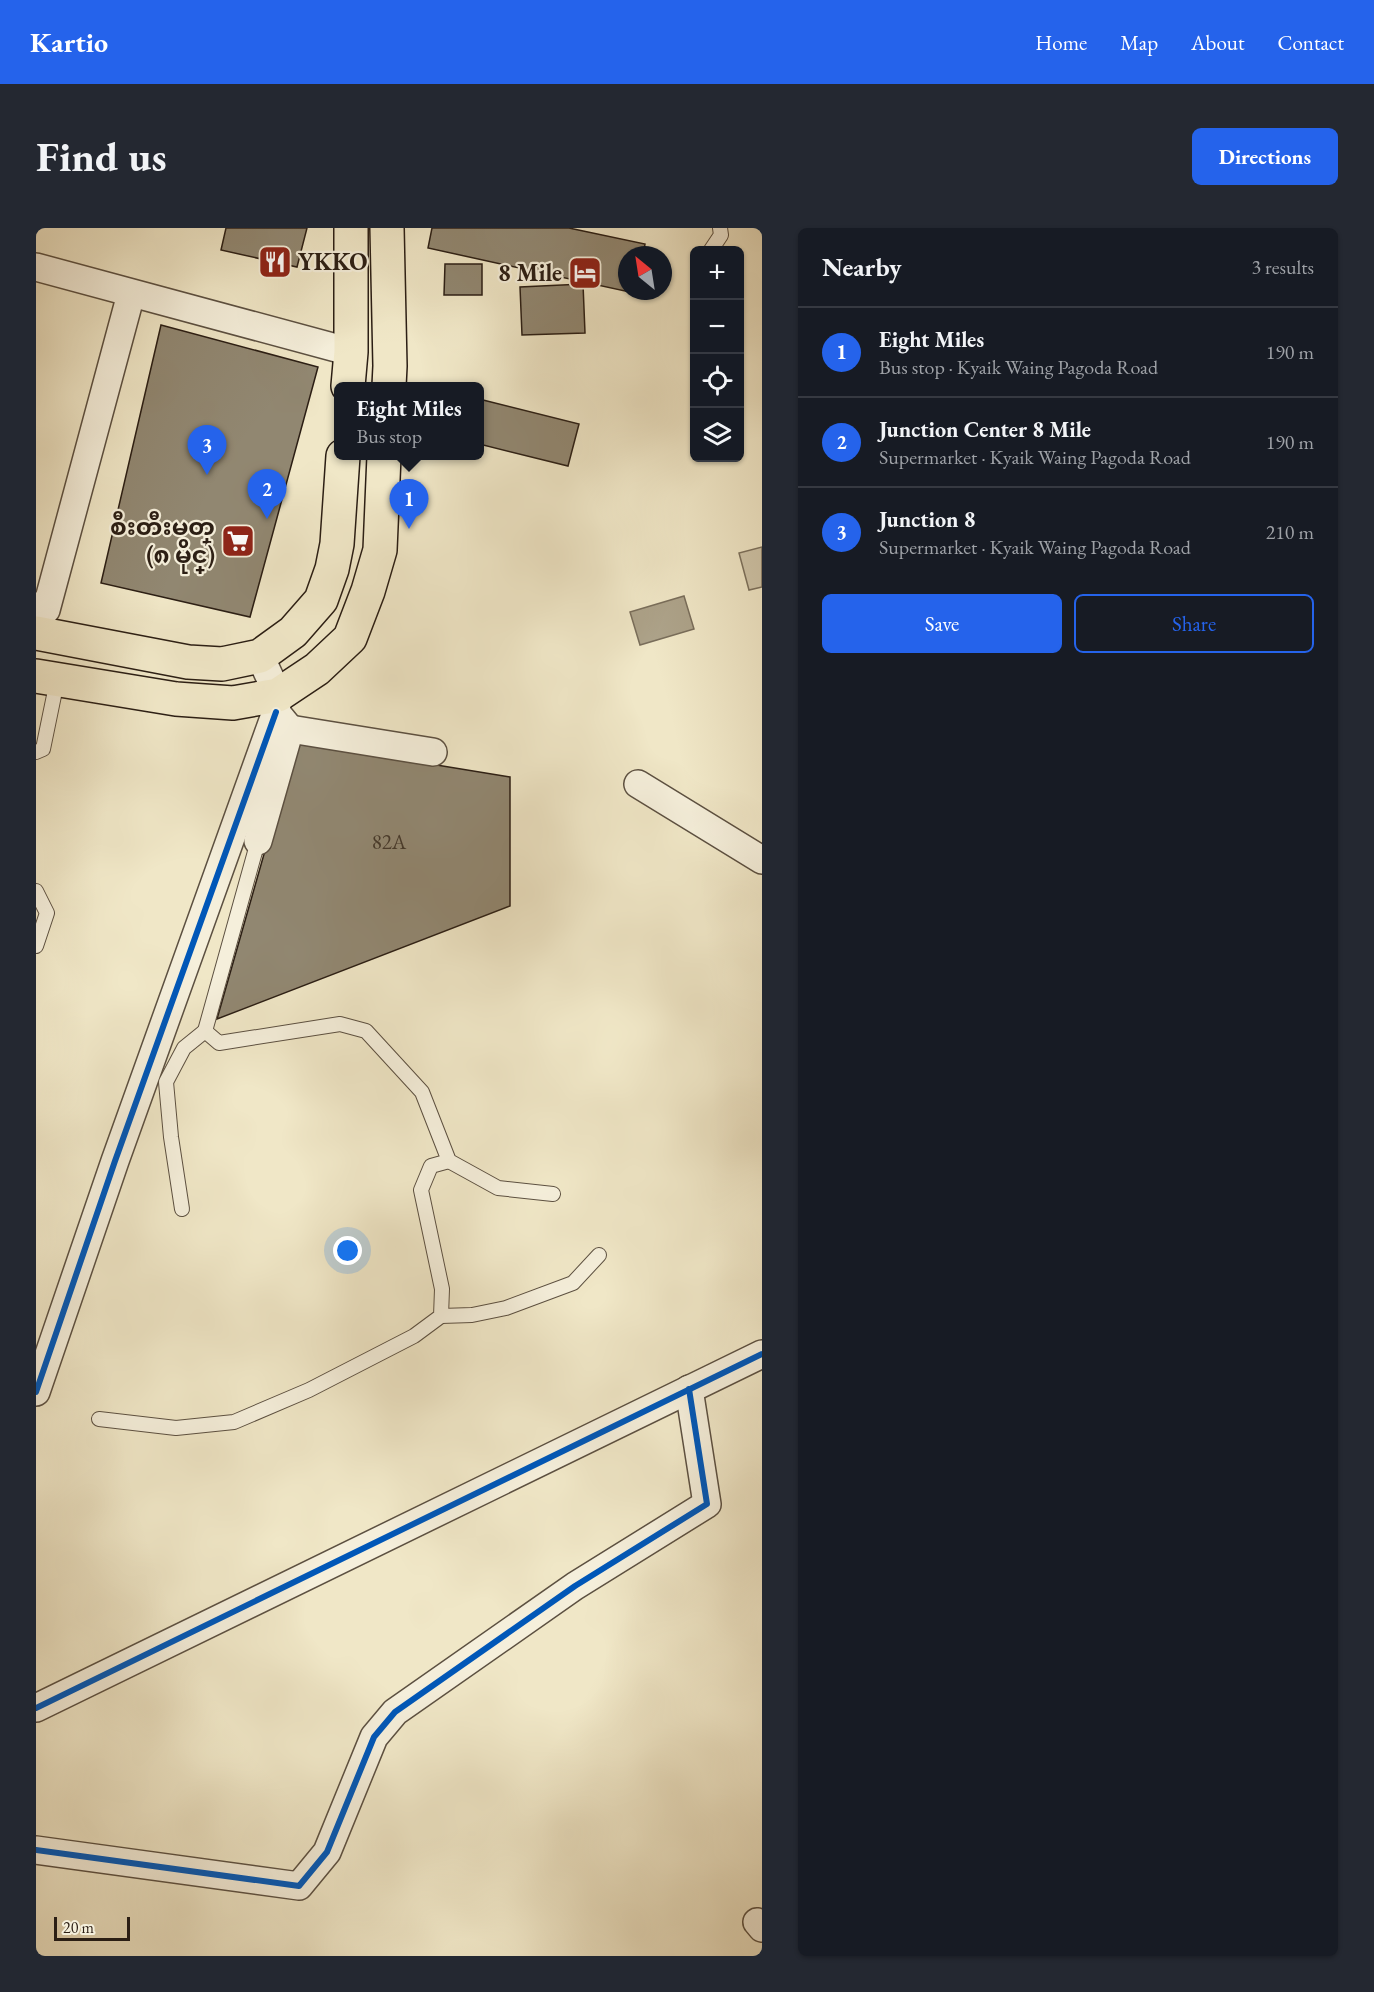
<!DOCTYPE html>
<html lang="en">
<head>
<meta charset="utf-8">
<style>
  body { margin:0; font-family:"EB Garamond","Noto Sans Myanmar",serif; background:#242831; color:#f1f3f6 }
  .controls { position:absolute; right:18px; top:18px; display:grid; overflow:hidden; border-radius:9px; box-shadow:0 2px 4px #0004 }
  .controls button { width:54px; height:54px; display:grid; place-items:center; padding:0; border:0; border-bottom:2px solid #363941; background:#171b24; color:#f1f3f6; font:30px sans-serif }
  .compass { position:absolute; left:582px; top:18px; width:54px; height:54px; border-radius:50%; background:#171b24; box-shadow:0 2px 4px #0004; rotate:330deg }
  .scale { position:absolute; left:18px; bottom:15px; width:76px; box-sizing:border-box; padding-left:6px; border:3px solid #2b1e14; border-top:0; font-size:16px; line-height:21px; white-space:nowrap; color:#2b1e14; -webkit-text-stroke:4px #f5efdb; paint-order:stroke }
  .you { position:absolute; left:312px; top:1023px; width:21px; height:21px; margin:-15px; border:4px solid #fff; border-radius:50%; background:#1a73e8; box-shadow:0 0 0 9px #1a73e833 }
  .badge { display:grid; place-items:center; width:39px; height:39px; border-radius:50%; background:#2563eb; color:#fff; font-size:20px; font-weight:700 }
  .pin { position:absolute; translate:-50% -50px; filter:drop-shadow(0 2px 3px #0008) }
  .pin::after { content:''; position:absolute; top:32px; width:21px; height:18px; background:inherit; clip-path:polygon(0 0,100% 0,50% 100%) }
  .popup { position:absolute; left:298px; top:154px; width:150px; height:78px; box-sizing:border-box; display:grid; place-content:center; border-radius:9px; background:#171b24; filter:drop-shadow(0 2px 4px #0005); font-size:20px; white-space:nowrap; color:#9ea1a6 }
  .popup b { font-size:22px; color:#f1f3f6 }
  .popup::after { content:''; position:absolute; left:50%; top:100%; margin-left:-12px; border:12px solid transparent; border-top-color:#171b24 }
  .list { margin:0; padding:0; list-style:none }
  h2 { display:flex; justify-content:space-between; align-items:center; height:78px; margin:0; padding:0 24px; font-size:26px }
  h2 small { font-size:20px; font-weight:400; color:#9ea1a6 }
  .list li { display:grid; grid-template-columns:39px 1fr auto; gap:18px; align-items:center; box-sizing:border-box; height:90px; padding:0 24px; border-top:2px solid #363941 }
  .list b { display:block; font-size:22px; white-space:nowrap }
  .list p { margin:0; font-size:20px; white-space:nowrap; color:#9ea1a6 }
  .list em { font-size:20px; font-style:normal; color:#9ea1a6 }
  .actions { display:flex; gap:12px; padding:18px 24px }
  .actions a { flex:1; padding:14px 0; border:2px solid #2563eb; border-radius:9px; text-align:center; font-size:21px; color:#2563eb }
  .actions .main { background:#2563eb; color:#fff }
  .icon { flex:none; width:33px; height:33px; fill:none; stroke:currentColor; stroke-width:2; stroke-linecap:round; stroke-linejoin:round }
  .map { position:relative; flex:none; width:726px; height:1728px; overflow:hidden; border-radius:9px }
  header { display:flex; align-items:center; gap:36px; box-sizing:border-box; height:84px; padding:0 30px; background:#2563eb; color:#fff }
  header strong { font-size:28px }
  nav { display:flex; gap:33px; margin-inline-start:auto; font-size:21px }
  .intro { display:flex; align-items:center; justify-content:space-between; box-sizing:border-box; height:144px; padding:0 36px }
  h1 { margin:0; font-size:42px }
  .button { padding:15px 27px; border-radius:9px; background:#2563eb; color:#fff; font-size:21px; font-weight:700 }
  main { display:flex; gap:36px; padding:0 36px }
  aside { flex:1; background:#171b24; border-radius:9px; box-shadow:0 2px 4px #0004 }
  .map>svg:first-child { display:block }
  .green { fill:#cfc5a9; stroke:#7d725e; stroke-width:1.5 }
  .water { fill:#ada38a; stroke:#796e5b; stroke-width:1.5 }
  .building { fill:#918771; stroke:#2b1e14; stroke-width:1.5 }
  .lines { fill:none; stroke-linecap:round; stroke-linejoin:round }
  .service-casing { stroke:#5c5041; stroke-width:16 }
  .minor-casing { stroke:#5c5041; stroke-width:30 }
  .primary-casing { stroke:#2b1e14; stroke-width:36 }
  .service { stroke:#f5efdb; stroke-width:14 }
  .minor { stroke:#f5efdb; stroke-width:27 }
  .primary { stroke:#f0e7c7; stroke-width:33 }
  .cycleway-casing { stroke:#f5efdb; stroke-width:10 }
  .cycleway { stroke:#0057b8; stroke-width:6 }
  .labels { text-anchor:middle; stroke-width:4.5; stroke-linejoin:round; paint-order:stroke }
  .number-label { font-size:21px; fill:#44382b }
  .poi-label { font-size:24px; font-weight:bold; fill:#2b1e14; stroke:#f5efdb; text-anchor:end }
</style>
</head>
<body>
<header>
<strong>Kartio</strong>
<nav><a>Home</a><a>Map</a><a>About</a><a>Contact</a></nav>
</header>
<div class="intro"><h1>Find us</h1><a class="button">Directions</a></div>
<main>
<div class="map">
<svg width="726" height="1728" viewBox="0 0 726 1728">
  <rect width="100%" height="100%" fill="#f0e7c7"/>
  <filter id="stains"><feTurbulence type="fractalNoise" baseFrequency=".00333" numOctaves="4"/><feColorMatrix values="0 0 0 0 .2 0 0 0 0 .09 0 0 0 0 .02 0 0 0 .5 -.17"/></filter>
  <radialGradient id="worn" r=".72"><stop offset=".6" stop-color="#630" stop-opacity="0"/><stop offset="1" stop-color="#630" stop-opacity=".3"/></radialGradient>
  <!-- green -->
  <polygon class="green" points="726,319 726,359 713,362 703,325"/>
  <!-- water -->
  <polygon class="water" points="648,368 658,401 604,417 594,384"/>
  <!-- building -->
  <g class="building">
    <polygon points="190,0 271,0 261,39 185,22"/>
    <polygon points="396,0 533,0 609,16 607,27 591,27 591,63 599,63 598,65 392,20"/>
    <polygon points="409,36 446,36 446,67 408,67"/>
    <polygon points="547,56 549,105 486,107 484,59"/>
    <polygon points="125,97 282,139 214,389 65,355"/>
    <polygon points="443,171 543,196 532,238 443,216"/>
    <polygon points="260,514 474,549 474,678 181,791"/>
  </g>
  <g class="lines">
    <defs>
      <g id="service">
        <polyline points="675,22 685,7 684,0"/>
        <polyline points="0,524 7,521 21,453"/>
        <polyline points="222,613 169,803 183,815 304,796 330,803 386,864 413,933 462,960 517,966"/>
        <polyline points="0,663 11,685 0,718"/>
        <polyline points="146,981 135,909 130,854 148,820 169,803"/>
        <polyline points="405,1088 436,1087 470,1080 537,1055 563,1027"/>
        <polyline points="63,1191 140,1200 198,1194 273,1162 378,1108 405,1088 406,1061 385,962 395,938 413,933"/>
      </g>
      <g id="minor">
        <polyline points="0,39 315,124"/>
        <polyline points="0,378 10,382 95,66"/>
        <polyline points="254,501 397,524"/>
        <polyline points="602,556 726,632"/>
        <polyline points="222,613 254,501 240,484 242,467 224,428"/>
        <polyline points="0,1164 79,933 240,484"/>
        <polyline points="0,1480 726,1126"/>
        <polyline points="0,1622 263,1658 291,1624 338,1509 359,1484 539,1358 671,1276 653,1161"/>
        <polyline points="721,1694 726,1700"/>
      </g>
      <g id="primary">
        <polyline points="351,0 354,138 353,158"/>
        <polyline points="312,158 315,124 315,0"/>
        <polyline points="0,405 152,434 186,436 224,428 257,404 285,372 296,341 301,316 307,228"/>
        <polyline points="0,448 140,471 197,475 242,467 281,441 314,410 332,363 344,322 348,228"/>
      </g>
    </defs>
    <!-- service casing -->
    <use href="#service" class="service-casing"/>
    <!-- minor casing -->
    <use href="#minor" class="minor-casing"/>
    <!-- primary casing -->
    <use href="#primary" class="primary-casing"/>
    <!-- service -->
    <use href="#service" class="service"/>
    <!-- minor -->
    <use href="#minor" class="minor"/>
    <!-- primary -->
    <use href="#primary" class="primary"/>
    <defs>
      <g id="cycleway">
        <polyline points="0,1164 79,933 240,484"/>
        <polyline points="0,1480 726,1126"/>
        <polyline points="0,1622 263,1658 291,1624 338,1509 359,1484 539,1358 671,1276 653,1161"/>
      </g>
    </defs>
    <!-- cycleway casing -->
    <use href="#cycleway" class="cycleway-casing"/>
    <!-- cycleway -->
    <use href="#cycleway" class="cycleway"/>
  </g>
  <!-- icons -->
  <defs>
    <symbol id="restaurant-square" viewBox="-11 -11 22 22"><rect x="-9" y="-9" width="18" height="18" rx="4" fill="#8f2418" stroke="#f5efdb"/><path d="M-5-6h1v4h1v-4h1v4h1v-4h1v5L-1.5 .5V6h-2V.5L-5-1ZM5-6V6H3V1.5H1.5Q1.5-4 5-6Z" fill="#fff"/></symbol>
    <symbol id="hotel-square" viewBox="-11 -11 22 22"><rect x="-9" y="-9" width="18" height="18" rx="4" fill="#8f2418" stroke="#f5efdb"/><path d="M-6-4.5h1.5V1H6V5H4.5V3h-9V5H-6ZM-4 0a1.8 1.8 0 1 1 3.6 0ZM.5 0V-2.5h3Q6-2.5 6 0Z" fill="#fff"/></symbol>
    <symbol id="supermarket-square" viewBox="-11 -11 22 22"><rect x="-9" y="-9" width="18" height="18" rx="4" fill="#8f2418" stroke="#f5efdb"/><path d="M-6-5.5h2.5l.6 2H6L4.5 2H-2.5L-4.4-4H-6ZM-1.5 3.2a1.3 1.3 0 1 0 .1 0ZM3 3.2a1.3 1.3 0 1 0 .1 0Z" fill="#fff"/></symbol>
  </defs>
  <g fill-rule="evenodd">
    <use href="#restaurant-square" x="220" y="15" width="38" height="38"/>
    <use href="#hotel-square" x="530" y="26" width="38" height="38"/>
    <use href="#supermarket-square" x="183" y="294" width="38" height="38"/>
  </g>
  <g class="labels">
    <!-- number labels -->
    <g class="number-label">
      <text x="353" y="621">82A</text>
    </g>
    <!-- poi labels -->
    <g class="poi-label">
      <text x="262" y="42" text-anchor="start">YKKO</text>
      <text x="526" y="53">8 Mile</text>
      <text x="179" y="307">စီးတီးမတ္<tspan x="179" dy="28">(၈ မိုင္)</tspan></text>
    </g>
  </g>
  <rect width="100%" height="100%" filter="url(#stains)"/>
  <rect width="100%" height="100%" fill="url(#worn)"/>
</svg>
<div class="controls">
<button>+</button>
<button>−</button>
<button><svg class="icon" aria-label="locate" viewBox="0 0 24 24"><circle cx="12" cy="12" r="6"/><path d="M12 2v4M12 18v4M2 12h4M18 12h4"/></svg></button>
<button><svg class="icon" aria-label="layers" viewBox="0 0 24 24"><path d="M12 4l9 5-9 5-9-5zM3 14l9 5 9-5"/></svg></button>
</div>
<svg class="compass" viewBox="-18 -18 36 36"><path d="M0-13l5 13h-10z" fill="#e53935"/><path d="M0 13l5-13h-10z" fill="#9ea1a6"/></svg>
<div class="scale">20 m</div>
<div class="you"></div>
<div class="pin badge" style="left:373px;top:301px">1</div>
<div class="popup"><b>Eight Miles</b>Bus stop</div>
<div class="pin badge" style="left:231px;top:291px">2</div>
<div class="pin badge" style="left:171px;top:247px">3</div>
</div>
<aside>
<h2>Nearby<small>3 results</small></h2>
<ul class="list">
<li><span class="badge">1</span><div><b>Eight Miles</b><p>Bus stop · Kyaik Waing Pagoda Road</p></div><em>190 m</em></li>
<li><span class="badge">2</span><div><b>Junction Center 8 Mile</b><p>Supermarket · Kyaik Waing Pagoda Road</p></div><em>190 m</em></li>
<li><span class="badge">3</span><div><b>Junction 8</b><p>Supermarket · Kyaik Waing Pagoda Road</p></div><em>210 m</em></li>
</ul>
<div class="actions"><a class="main">Save</a><a>Share</a></div>
</aside>
</main>
</body>
</html>
